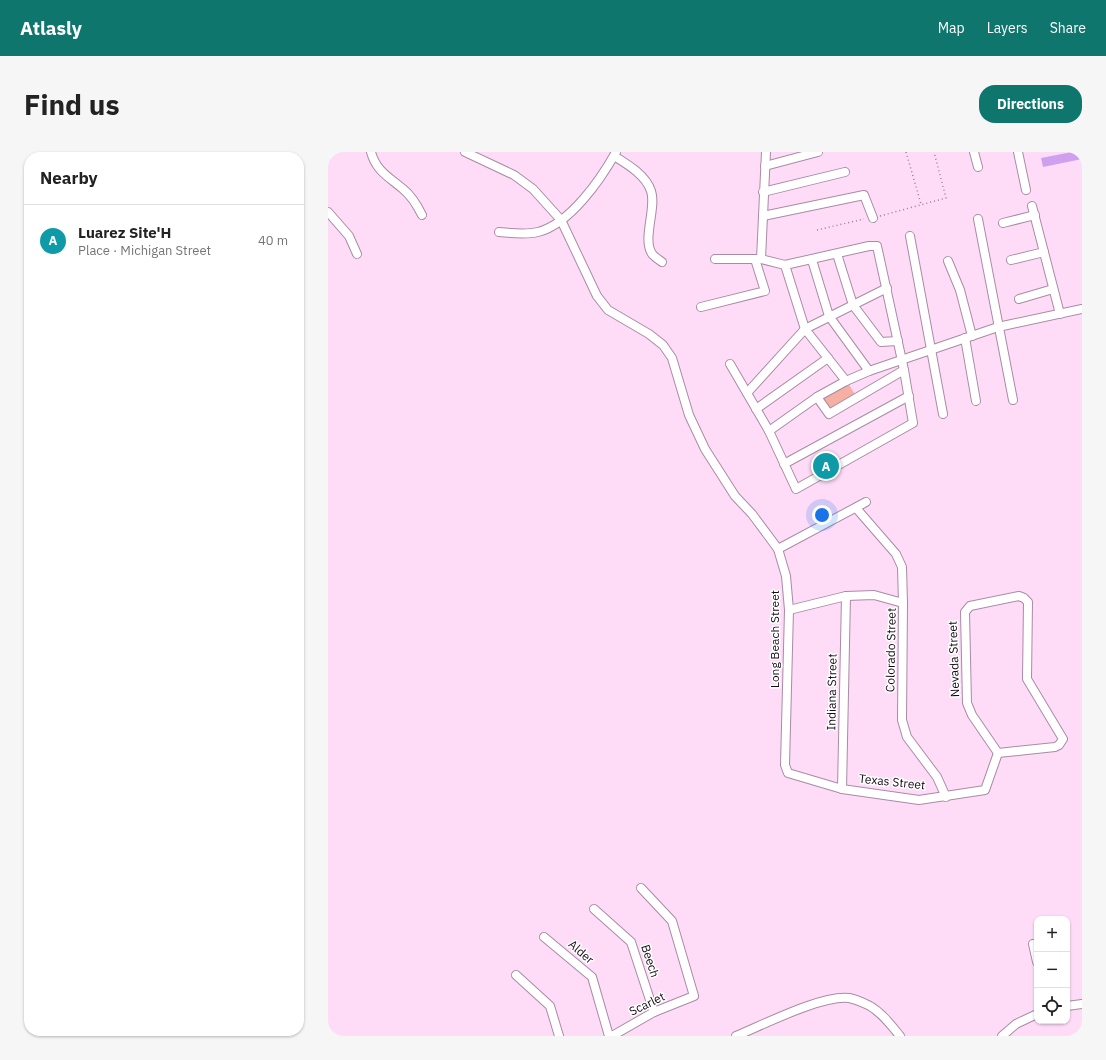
<!DOCTYPE html>
<html lang="en">
<head>
<meta charset="utf-8">
<style>
  body { margin:0; font-family:"IBM Plex Sans",sans-serif; background:#f6f6f6; color:#222 }
  .controls { position:absolute; right:12px; bottom:12px; display:grid; overflow:hidden; border-radius:8px; box-shadow:0 1px 3px #0004 }
  .controls button { width:36px; height:36px; display:grid; place-items:center; padding:0; border:0; border-bottom:1px solid #e0e0e0; background:#fff; color:#222; font:20px sans-serif }
  .you { position:absolute; left:494px; top:363px; width:14px; height:14px; margin:-10px; border:3px solid #fff; border-radius:50%; background:#1a73e8; box-shadow:0 0 0 6px #1a73e833 }
  .badge { display:grid; place-items:center; width:26px; height:26px; border-radius:50%; background:#0f766e; color:#fff; font-size:13px; font-weight:700 }
  .pin { position:absolute; translate:-50% -50%; border:2px solid #fff; box-shadow:0 1px 4px #0006 }
  .list { margin:0; padding:0; list-style:none }
  h2 { display:flex; justify-content:space-between; align-items:center; height:52px; margin:0; padding:0 16px; font-size:17px }
  h2 small { font-size:13px; font-weight:400; color:#767676 }
  .list li { display:grid; grid-template-columns:26px 1fr auto; gap:12px; align-items:center; box-sizing:border-box; height:72px; padding:0 16px; border-top:1px solid #e0e0e0 }
  .list b { display:block; font-size:15px; white-space:nowrap }
  .list p { margin:0; font-size:13px; white-space:nowrap; color:#767676 }
  .list em { font-size:13px; font-style:normal; color:#767676 }
  .icon { flex:none; width:22px; height:22px; fill:none; stroke:currentColor; stroke-width:2; stroke-linecap:round; stroke-linejoin:round }
  .map { position:relative; flex:none; width:754px; height:884px; overflow:hidden; border-radius:16px }
  header { display:flex; align-items:center; gap:24px; box-sizing:border-box; height:56px; padding:0 20px; background:#0f766e; color:#fff }
  header strong { font-size:19px }
  nav { display:flex; gap:22px; margin-inline-start:auto; font-size:14px }
  .intro { display:flex; align-items:center; justify-content:space-between; box-sizing:border-box; height:96px; padding:0 24px }
  h1 { margin:0; font-size:28px }
  .button { padding:10px 18px; border-radius:16px; background:#0f766e; color:#fff; font-size:14px; font-weight:700 }
  main { display:flex; gap:24px; padding:0 24px }
  aside { flex:1; background:#fff; border-radius:16px; box-shadow:0 1px 3px #0004 }
  .map>svg:first-child { display:block }
  .green { fill:#f5b0a3 }
  .building { fill:#cea0ee }
  .lines { fill:none; stroke-linecap:round; stroke-linejoin:round }
  .minor-casing { stroke:#a98ba5; stroke-width:10 }
  .path { stroke:#977f94; stroke-width:1.5; stroke-dasharray:1 3; stroke-linecap:butt }
  .minor { stroke:#fff; stroke-width:8 }
  .labels { text-anchor:middle; stroke-width:3; stroke-linejoin:round; paint-order:stroke }
  .street-label { font-size:12px; fill:#150a14; stroke:#fff }
</style>
</head>
<body>
<header>
<strong>Atlasly</strong>
<nav><a>Map</a><a>Layers</a><a>Share</a></nav>
</header>
<div class="intro"><h1>Find us</h1><a class="button">Directions</a></div>
<main>
<aside>
<h2>Nearby<small></small></h2>
<ul class="list">
<li><span class="badge" style="background:#0f9aa8">A</span><div><b>Luarez Site'H</b><p>Place · Michigan Street</p></div><em>40 m</em></li>
</ul>
</aside>
<div class="map">
<svg width="754" height="884" viewBox="0 0 754 884">
  <rect width="100%" height="100%" fill="#fedcf8"/>
  <!-- green -->
  <polygon class="green" points="520,231 528,244 502,260 494,247"/>
  <!-- building -->
  <polygon class="building" points="744,0 754,0 754,7 715,15 713,6"/>
  <g class="lines">
    <defs>
      <g id="minor">
        <path d="M43,0c5,19 18,25 32,37 9,7 14,16 19,26"/>
        <polyline points="137,0 186,23 205,37 233,68 269,144 280,158 321,182 335,193 344,206 361,263 377,297 407,344 424,362 450,397 458,424 461,458 457,613 460,621 514,637 591,648 657,638 670,601"/>
        <polyline points="646,0 650,15"/>
        <polyline points="690,0 698,38"/>
        <path d="M286,4c13,8 32,19 37,35 6,17 -10,50 2,64 2,2 6,5 9,7"/>
        <polyline points="437,14 490,0"/>
        <polyline points="435,40 517,20"/>
        <polyline points="704,54 732,162"/>
        <polyline points="0,60 21,84 29,102"/>
        <polyline points="435,64 536,43 545,66"/>
        <polyline points="650,67 685,248"/>
        <polyline points="675,71 707,63"/>
        <path d="M171,80c13,1 26,3 39,0 32,-8 63,-53 78,-80"/>
        <polyline points="582,84 615,262"/>
        <polyline points="509,102 525,153 553,190 570,189"/>
        <polyline points="387,107 433,107 457,113 541,94 549,94 576,218 585,271 468,337 441,279 402,212"/>
        <polyline points="433,107 438,0"/>
        <polyline points="484,108 501,164 541,219"/>
        <polyline points="683,108 716,100"/>
        <polyline points="620,109 632,138 644,184"/>
        <polyline points="457,113 477,177 518,229"/>
        <polyline points="691,147 725,137"/>
        <polyline points="373,155 437,139 427,107"/>
        <polyline points="637,186 648,249"/>
        <polyline points="419,241 477,177 559,136"/>
        <polyline points="489,245 501,262 576,218"/>
        <polyline points="428,257 500,206"/>
        <polyline points="441,279 489,245 518,229 541,219 670,175 754,157"/>
        <polyline points="456,312 581,244"/>
        <polyline points="528,356 568,402 574,415 575,451 574,568 579,585 609,625 618,645"/>
        <polyline points="450,397 538,350"/>
        <polygon points="691,444 696,446 700,450 699,527 735,587 731,593 727,595 670,601 644,563 639,551 637,460 642,454"/>
        <polyline points="461,458 518,444 546,443 575,451"/>
        <polyline points="514,637 518,444"/>
        <polyline points="266,757 303,790 326,860"/>
        <polyline points="216,785 264,825 281,884"/>
        <polyline points="705,792 709,810"/>
        <polyline points="188,823 222,854 231,884"/>
        <polyline points="739,854 754,852"/>
        <polyline points="284,884 326,860 366,844 344,769 313,736"/>
        <path d="M408,884c27,-11 85,-41 113,-38 6,1 15,5 21,8 12,7 21,19 30,30"/>
        <polyline points="674,884 688,872 709,862"/>
      </g>
    </defs>
    <!-- minor casing -->
    <use href="#minor" class="minor-casing"/>
    <!-- path -->
    <g class="path">
      <polyline points="578,0 593,52"/>
      <polyline points="552,64 618,46 606,0"/>
      <polyline points="489,78 536,67"/>
    </g>
    <!-- minor -->
    <use href="#minor" class="minor"/>
  </g>
  <g class="labels">
    <!-- street labels -->
    <g class="street-label">
      <text transform="translate(447 487) rotate(-90)" y="4">Long Beach Street</text>
      <text transform="translate(563 498) rotate(-89)" y="4">Colorado Street</text>
      <text transform="translate(626 507) rotate(-92)" y="4">Nevada Street</text>
      <text transform="translate(504 540) rotate(-89)" y="4">Indiana Street</text>
      <text transform="translate(564 630) rotate(6)" y="4">Texas Street</text>
      <text transform="translate(253 800) rotate(41)" y="4">Alder</text>
      <text transform="translate(322 809) rotate(72)" y="4">Beech</text>
      <text transform="translate(319 852) rotate(-26)" y="4">Scarlet</text>
    </g>
  </g>
</svg>
<div class="controls">
<button>+</button>
<button>−</button>
<button><svg class="icon" aria-label="locate" viewBox="0 0 24 24"><circle cx="12" cy="12" r="6"/><path d="M12 2v4M12 18v4M2 12h4M18 12h4"/></svg></button>
</div>
<div class="you"></div>
<div class="pin badge" style="left:498px;top:314px;background:#0f9aa8">A</div>
</div>
</main>
</body>
</html>
